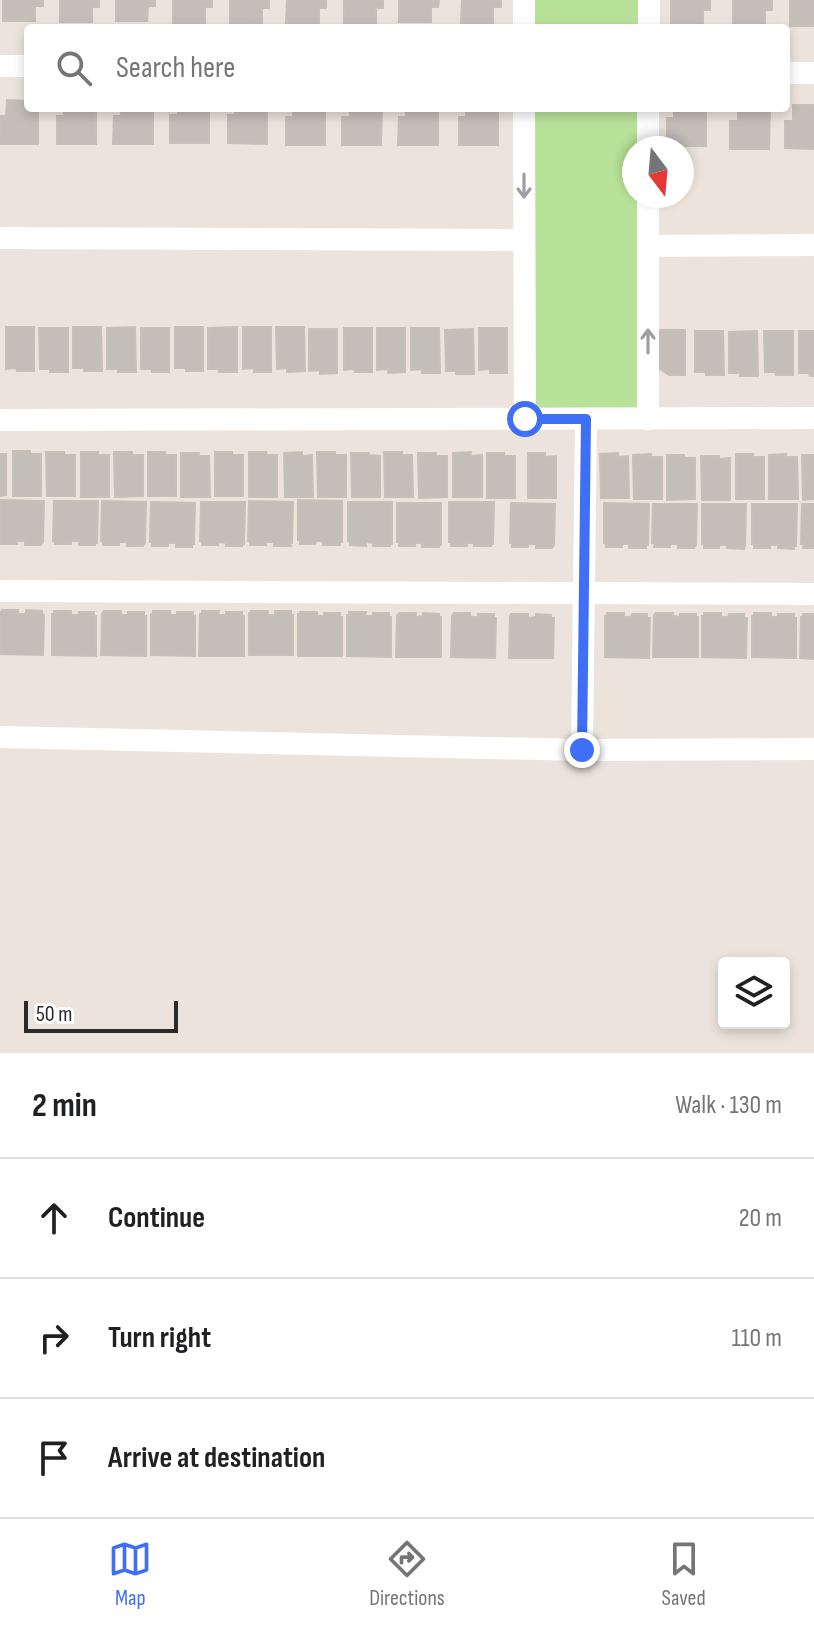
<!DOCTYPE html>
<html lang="en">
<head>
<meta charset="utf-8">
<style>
  body { margin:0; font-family:"Sofia Sans Condensed",sans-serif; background:#f2f2f2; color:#202124 }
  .controls { position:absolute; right:24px; bottom:24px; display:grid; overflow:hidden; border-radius:8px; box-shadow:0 4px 12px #0003 }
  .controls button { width:72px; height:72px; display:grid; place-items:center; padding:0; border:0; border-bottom:2px solid #e0e0e0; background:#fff; color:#202124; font:40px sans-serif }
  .compass { position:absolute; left:622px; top:136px; width:72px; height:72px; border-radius:50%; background:#fff; box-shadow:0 4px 12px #0003; rotate:164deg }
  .scale { position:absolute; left:24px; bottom:20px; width:154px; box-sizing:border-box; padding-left:8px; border:4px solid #2a2a2a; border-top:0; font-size:22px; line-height:28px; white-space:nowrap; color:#2a2a2a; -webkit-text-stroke:6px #fff; paint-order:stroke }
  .stop { position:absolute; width:24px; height:24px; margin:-18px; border:6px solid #3f6ff6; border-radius:50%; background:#fff }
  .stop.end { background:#3f6ff6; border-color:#fff; box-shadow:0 2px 8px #0008 }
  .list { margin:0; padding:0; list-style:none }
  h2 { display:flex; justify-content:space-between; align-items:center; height:104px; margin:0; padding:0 32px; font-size:34px }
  h2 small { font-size:26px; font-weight:400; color:#757577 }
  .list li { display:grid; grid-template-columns:52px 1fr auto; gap:24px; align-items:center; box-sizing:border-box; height:120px; padding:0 32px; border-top:2px solid #e0e0e0 }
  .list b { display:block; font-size:30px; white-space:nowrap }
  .list em { font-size:26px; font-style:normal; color:#757577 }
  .icon { flex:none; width:44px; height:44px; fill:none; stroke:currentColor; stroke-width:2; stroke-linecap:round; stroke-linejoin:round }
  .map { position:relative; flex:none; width:814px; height:1053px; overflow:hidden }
  .search { position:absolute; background:#fff; box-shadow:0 4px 12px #0003; left:24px; right:24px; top:24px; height:88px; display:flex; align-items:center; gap:20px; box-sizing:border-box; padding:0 28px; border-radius:8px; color:#757577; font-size:30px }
  .sheet { height:464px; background:#fff }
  nav { display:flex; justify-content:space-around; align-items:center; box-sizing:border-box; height:112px; border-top:2px solid #e0e0e0; background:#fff; font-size:22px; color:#757577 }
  nav a { display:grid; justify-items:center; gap:4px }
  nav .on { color:#3f6ff6 }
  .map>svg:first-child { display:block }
  .green { fill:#b8e29a }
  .building { fill:#c4beb9; stroke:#c7c0b6; stroke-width:2 }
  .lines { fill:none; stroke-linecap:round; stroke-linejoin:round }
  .minor { stroke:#fff; stroke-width:22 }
  .oneway { stroke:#9f9f9f }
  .route { stroke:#3f6ff6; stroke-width:10 }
</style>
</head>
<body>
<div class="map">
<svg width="814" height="1053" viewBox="0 0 814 1053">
  <rect width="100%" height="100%" fill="#ece4dc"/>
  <!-- green -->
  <g class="green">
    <rect x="524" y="0" width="125" height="28"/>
    <polygon points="524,108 648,108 648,148 634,148 634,196 648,196 648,419 525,419"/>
  </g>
  <!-- building -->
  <g class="building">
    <polygon points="3,0 43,0 43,6 35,6 35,21 3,21"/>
    <polygon points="60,0 99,0 99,7 92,7 92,22 60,22"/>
    <polygon points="116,0 155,0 155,6 148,6 147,21 116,21"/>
    <polygon points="173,0 212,0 212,7 205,7 205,23 173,23"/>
    <polygon points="230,0 269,0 269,8 262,8 262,24 230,23"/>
    <polygon points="287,0 326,0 326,8 319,8 319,23 286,23"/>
    <polygon points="344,0 383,0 383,8 376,8 376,23 344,23"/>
    <polygon points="399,0 439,0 438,7 431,7 431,22 399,22"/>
    <polygon points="462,0 501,0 501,7 493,7 493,23 461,23"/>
    <polygon points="671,0 710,0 710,10 703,10 703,26 671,25"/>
    <polygon points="733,0 772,0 772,10 765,10 765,25 733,25"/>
    <rect x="790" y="0" width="24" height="26"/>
    <polygon points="7,100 28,101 28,108 38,108 38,144 0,144 0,116 6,116"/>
    <polygon points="793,105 814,105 814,149 785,148 785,121 793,121"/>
    <polygon points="64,108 96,108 96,144 57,144 57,116 64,116"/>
    <polygon points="121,108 153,108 153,144 113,144 114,116 121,116"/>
    <polygon points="178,108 209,108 209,143 170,143 170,115 178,115"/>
    <polygon points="235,108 267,108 267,144 228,143 228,115 235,115"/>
    <polygon points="293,108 325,108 325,145 286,145 286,117 293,117"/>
    <polygon points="350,108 382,108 381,145 342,145 342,117 350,117"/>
    <polygon points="406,108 438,108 438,145 398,145 399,117 406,117"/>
    <polygon points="466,108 498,108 498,145 459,145 459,117 466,117"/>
    <polygon points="674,108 706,108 706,146 667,146 667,118 674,118"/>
    <polygon points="738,108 770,108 769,149 730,149 730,121 738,121"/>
    <polygon points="6,327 34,327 34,371 17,371 16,368 6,369"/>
    <polygon points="73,327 101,327 102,371 84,371 84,368 73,368"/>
    <polygon points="135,327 136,372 118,372 118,369 107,369 107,328"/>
    <polygon points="175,327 203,327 203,371 186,371 186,368 175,368"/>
    <polygon points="237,327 237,372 219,372 219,369 208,369 208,328"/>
    <polygon points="243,327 271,327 271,372 254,372 254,368 243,369"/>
    <polygon points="276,327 304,327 305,371 287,372 287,368 277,369"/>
    <polygon points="39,328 68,328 68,372 50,372 50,369 40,369"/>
    <polygon points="141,328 169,328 169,372 152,372 152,369 141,369"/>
    <polygon points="344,328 372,328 372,372 355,372 354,369 344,370"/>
    <polygon points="377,328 405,328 405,372 388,373 388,369 377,370"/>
    <polygon points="411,328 439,328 440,373 422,373 422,369 411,370"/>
    <polygon points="479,328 507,328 507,373 490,373 490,369 479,370"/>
    <polygon points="309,329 337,329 337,373 320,374 320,370 309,371"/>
    <polygon points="473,329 474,374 456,374 456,371 446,371 445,330"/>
    <polygon points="658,330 685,330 685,375 669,375 657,367"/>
    <polygon points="695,331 723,331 724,375 706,375 706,372 695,372"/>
    <polygon points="757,331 758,376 740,376 740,373 729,373 729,332"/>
    <polygon points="764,331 793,331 793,375 776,375 775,372 765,372"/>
    <polygon points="799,331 814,331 814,376 810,376 809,373 799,373"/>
    <polygon points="13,451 30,451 30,454 41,454 41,496 13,496"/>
    <polygon points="46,452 64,452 64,455 75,455 75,496 47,496"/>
    <polygon points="81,452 98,452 98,455 109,455 109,497 81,497"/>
    <polygon points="114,452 132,452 132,455 143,455 143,496 115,497"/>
    <polygon points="148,452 165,452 165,455 176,455 176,496 148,496"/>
    <polygon points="215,452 232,452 232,455 243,455 243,496 215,496"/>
    <polygon points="249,452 266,452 267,455 277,455 277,497 249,497"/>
    <polygon points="302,452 302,456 312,455 313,497 285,497 284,453"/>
    <polygon points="317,452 335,452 335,455 346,455 346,497 318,497"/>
    <polygon points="384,452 402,452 402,455 412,455 413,497 385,497"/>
    <polygon points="471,452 470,456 482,455 482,497 453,497 453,453"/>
    <polygon points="181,453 199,453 198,456 209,456 210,497 181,497"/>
    <polygon points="351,453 369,453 369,455 380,456 380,497 352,497"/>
    <polygon points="418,453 436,453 436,456 447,456 447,497 419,498"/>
    <polygon points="487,453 504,453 504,456 515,456 515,498 487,498"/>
    <polygon points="528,453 545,453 545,457 556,456 556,498 528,498"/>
    <polygon points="618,453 618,457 628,456 629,498 601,498 600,454"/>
    <polygon points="0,454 6,454 6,495 0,496"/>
    <polygon points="651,454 651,457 662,457 662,499 634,499 633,455"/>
    <polygon points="736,454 753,454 753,457 764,457 764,499 736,499"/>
    <polygon points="786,454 786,457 797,457 798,499 769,499 769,455"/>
    <polygon points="667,455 684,455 684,458 695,458 695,499 667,500"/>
    <polygon points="802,455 814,455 814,499 803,500"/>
    <polygon points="701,456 719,456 719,459 730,458 730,500 702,500"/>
    <polygon points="0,500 44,501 43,542 41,545 25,545 25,541 17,541 17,544 1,544"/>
    <polygon points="298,500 342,501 342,542 340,542 340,545 323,545 323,541 316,541 315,544 300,544 300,540 298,540"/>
    <polygon points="54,501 98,501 97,543 95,543 95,545 79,545 79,541 71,541 71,544 55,544 55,541 53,541"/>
    <polygon points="102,501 146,502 145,543 143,546 127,546 127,542 119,542 119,545 103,545 103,541 101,541"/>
    <polygon points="249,501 293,502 292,543 290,543 291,546 274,546 274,542 266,542 266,545 250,545 250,541 248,541"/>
    <polygon points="151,502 195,503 194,544 192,544 192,547 176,547 176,543 168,543 168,546 152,546 152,542 150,542"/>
    <polygon points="201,502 245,502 244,544 242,543 242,546 226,546 226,543 218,542 218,545 202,545 202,541 200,541"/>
    <polygon points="348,502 392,502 392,544 390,544 390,546 373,546 373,543 366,542 366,546 350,545 350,542 348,541"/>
    <polygon points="449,502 494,502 493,544 491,544 491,546 474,546 474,543 467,543 467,546 451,546 451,542 449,542"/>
    <polygon points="397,503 441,503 441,545 439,544 439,547 422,547 422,543 415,543 415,546 399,546 399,542 397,542"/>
    <polygon points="511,503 555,504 554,545 552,548 536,548 536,544 528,544 528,547 512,547 512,543 510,543"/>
    <polygon points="604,503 649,504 648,545 646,545 646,548 629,548 629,544 622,544 622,547 606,547 606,543 604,543"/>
    <polygon points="653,504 697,504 696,545 694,548 678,548 678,544 670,544 670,547 654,547 655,543 652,543"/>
    <polygon points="702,504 746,504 745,546 744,549 727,548 727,545 719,545 719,548 704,548 704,544 702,544"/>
    <polygon points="752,504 797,504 796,546 794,546 794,549 778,548 778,545 770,545 770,548 754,548 754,544 752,544"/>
    <polygon points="802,504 814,504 814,548 803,548 804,544 801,544"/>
    <polygon points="2,610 18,610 18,614 26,614 26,610 42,611 42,614 44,615 43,655 0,654 0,613"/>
    <polygon points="54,611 71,611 71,615 78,615 79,612 94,612 94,616 96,616 96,656 52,655 52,614 54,614"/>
    <polygon points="104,611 121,611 121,615 128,615 128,612 144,612 144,616 146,616 146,656 101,655 102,614"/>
    <polygon points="153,611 170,611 170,615 177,615 177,612 193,612 193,616 195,616 195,656 151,655 151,614 153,614"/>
    <polygon points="202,611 219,611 218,615 226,615 226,612 242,612 242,616 244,616 244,656 199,656 200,614 202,614"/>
    <polygon points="251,611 268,611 268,615 275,615 275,611 291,611 291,615 293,615 293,655 249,655 249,613 251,613"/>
    <polygon points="300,612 317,612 317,616 325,616 324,613 340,613 340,617 342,617 342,656 298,656 298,614 300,615"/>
    <polygon points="349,612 366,612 365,616 373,616 373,613 389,613 389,617 391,617 391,657 347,656 347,615 349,615"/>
    <polygon points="399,613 416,613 415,617 423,616 423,613 439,614 439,617 441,617 441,657 396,657 397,615 399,615"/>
    <polygon points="454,613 470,613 470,617 478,617 478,614 494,614 494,618 496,618 495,658 451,657 452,616"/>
    <polygon points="607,613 624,613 624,617 631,617 632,614 647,614 647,618 650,618 649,658 605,657 605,616 607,616"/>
    <polygon points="656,613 673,613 673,616 680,617 680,614 696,614 696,617 698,617 698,657 653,657 654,615"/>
    <polygon points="704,613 721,613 721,617 728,617 729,614 744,614 744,618 747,618 746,658 702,657 702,616 704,616"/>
    <polygon points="754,613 771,613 771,617 778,617 778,614 794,614 794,618 796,618 796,658 752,657 752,616 754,616"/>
    <polygon points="511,614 528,614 528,618 536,617 536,614 551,615 551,618 554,618 553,658 509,658 510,616 511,616"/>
    <polygon points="803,614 814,614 814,659 800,658 801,617 803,617"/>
  </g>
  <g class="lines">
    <!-- minor -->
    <g class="minor">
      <polyline points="524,0 524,28"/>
      <polyline points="649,28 649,0"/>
      <polyline points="0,66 28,66"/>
      <polyline points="786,73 814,73"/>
      <polyline points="524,108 525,419"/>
      <polyline points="648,148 648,108"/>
      <polyline points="0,238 524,240"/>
      <polyline points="648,246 814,245"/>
      <polyline points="648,419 648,196"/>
      <polyline points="0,420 814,418"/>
      <polyline points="0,591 814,594"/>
      <polyline points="0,737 582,750 814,749"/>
      <polyline points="582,750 586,419"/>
    </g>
  </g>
  <!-- one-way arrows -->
  <defs><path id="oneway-shaft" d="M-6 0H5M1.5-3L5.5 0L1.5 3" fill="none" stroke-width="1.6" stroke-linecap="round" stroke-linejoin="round" transform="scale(2)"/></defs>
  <g class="oneway">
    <use href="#oneway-shaft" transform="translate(524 186) rotate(90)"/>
    <use href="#oneway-shaft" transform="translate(648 341) rotate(-90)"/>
  </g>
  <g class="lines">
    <!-- route -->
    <polyline class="route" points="525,419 586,419 582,750"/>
  </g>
</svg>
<div class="controls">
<button><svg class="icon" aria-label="layers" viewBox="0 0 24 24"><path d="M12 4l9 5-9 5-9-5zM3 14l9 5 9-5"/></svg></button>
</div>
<svg class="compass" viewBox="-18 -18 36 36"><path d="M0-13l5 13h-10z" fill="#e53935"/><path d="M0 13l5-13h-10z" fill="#757577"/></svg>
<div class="scale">50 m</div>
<div class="stop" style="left:525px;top:419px"></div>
<div class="stop end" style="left:582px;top:750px"></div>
<div class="search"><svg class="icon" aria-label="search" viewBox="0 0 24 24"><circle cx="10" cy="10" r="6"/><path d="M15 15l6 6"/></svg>Search here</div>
</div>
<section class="sheet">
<h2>2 min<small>Walk · 130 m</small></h2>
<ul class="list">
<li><svg class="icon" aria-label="ahead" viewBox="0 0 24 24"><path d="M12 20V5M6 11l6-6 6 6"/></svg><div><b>Continue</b></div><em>20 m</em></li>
<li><svg class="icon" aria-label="right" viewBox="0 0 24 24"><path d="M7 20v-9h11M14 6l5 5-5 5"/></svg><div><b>Turn right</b></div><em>110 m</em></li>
<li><svg class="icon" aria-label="arrive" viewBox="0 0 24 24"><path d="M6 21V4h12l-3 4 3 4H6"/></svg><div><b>Arrive at destination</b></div></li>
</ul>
</section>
<nav>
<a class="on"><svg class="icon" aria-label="map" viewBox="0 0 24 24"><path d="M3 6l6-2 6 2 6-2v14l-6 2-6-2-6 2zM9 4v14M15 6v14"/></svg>Map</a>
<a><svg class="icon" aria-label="directions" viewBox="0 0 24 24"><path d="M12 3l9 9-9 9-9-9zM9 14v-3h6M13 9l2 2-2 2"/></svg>Directions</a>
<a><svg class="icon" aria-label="saved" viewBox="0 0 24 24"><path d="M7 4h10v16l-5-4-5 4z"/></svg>Saved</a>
</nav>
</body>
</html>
